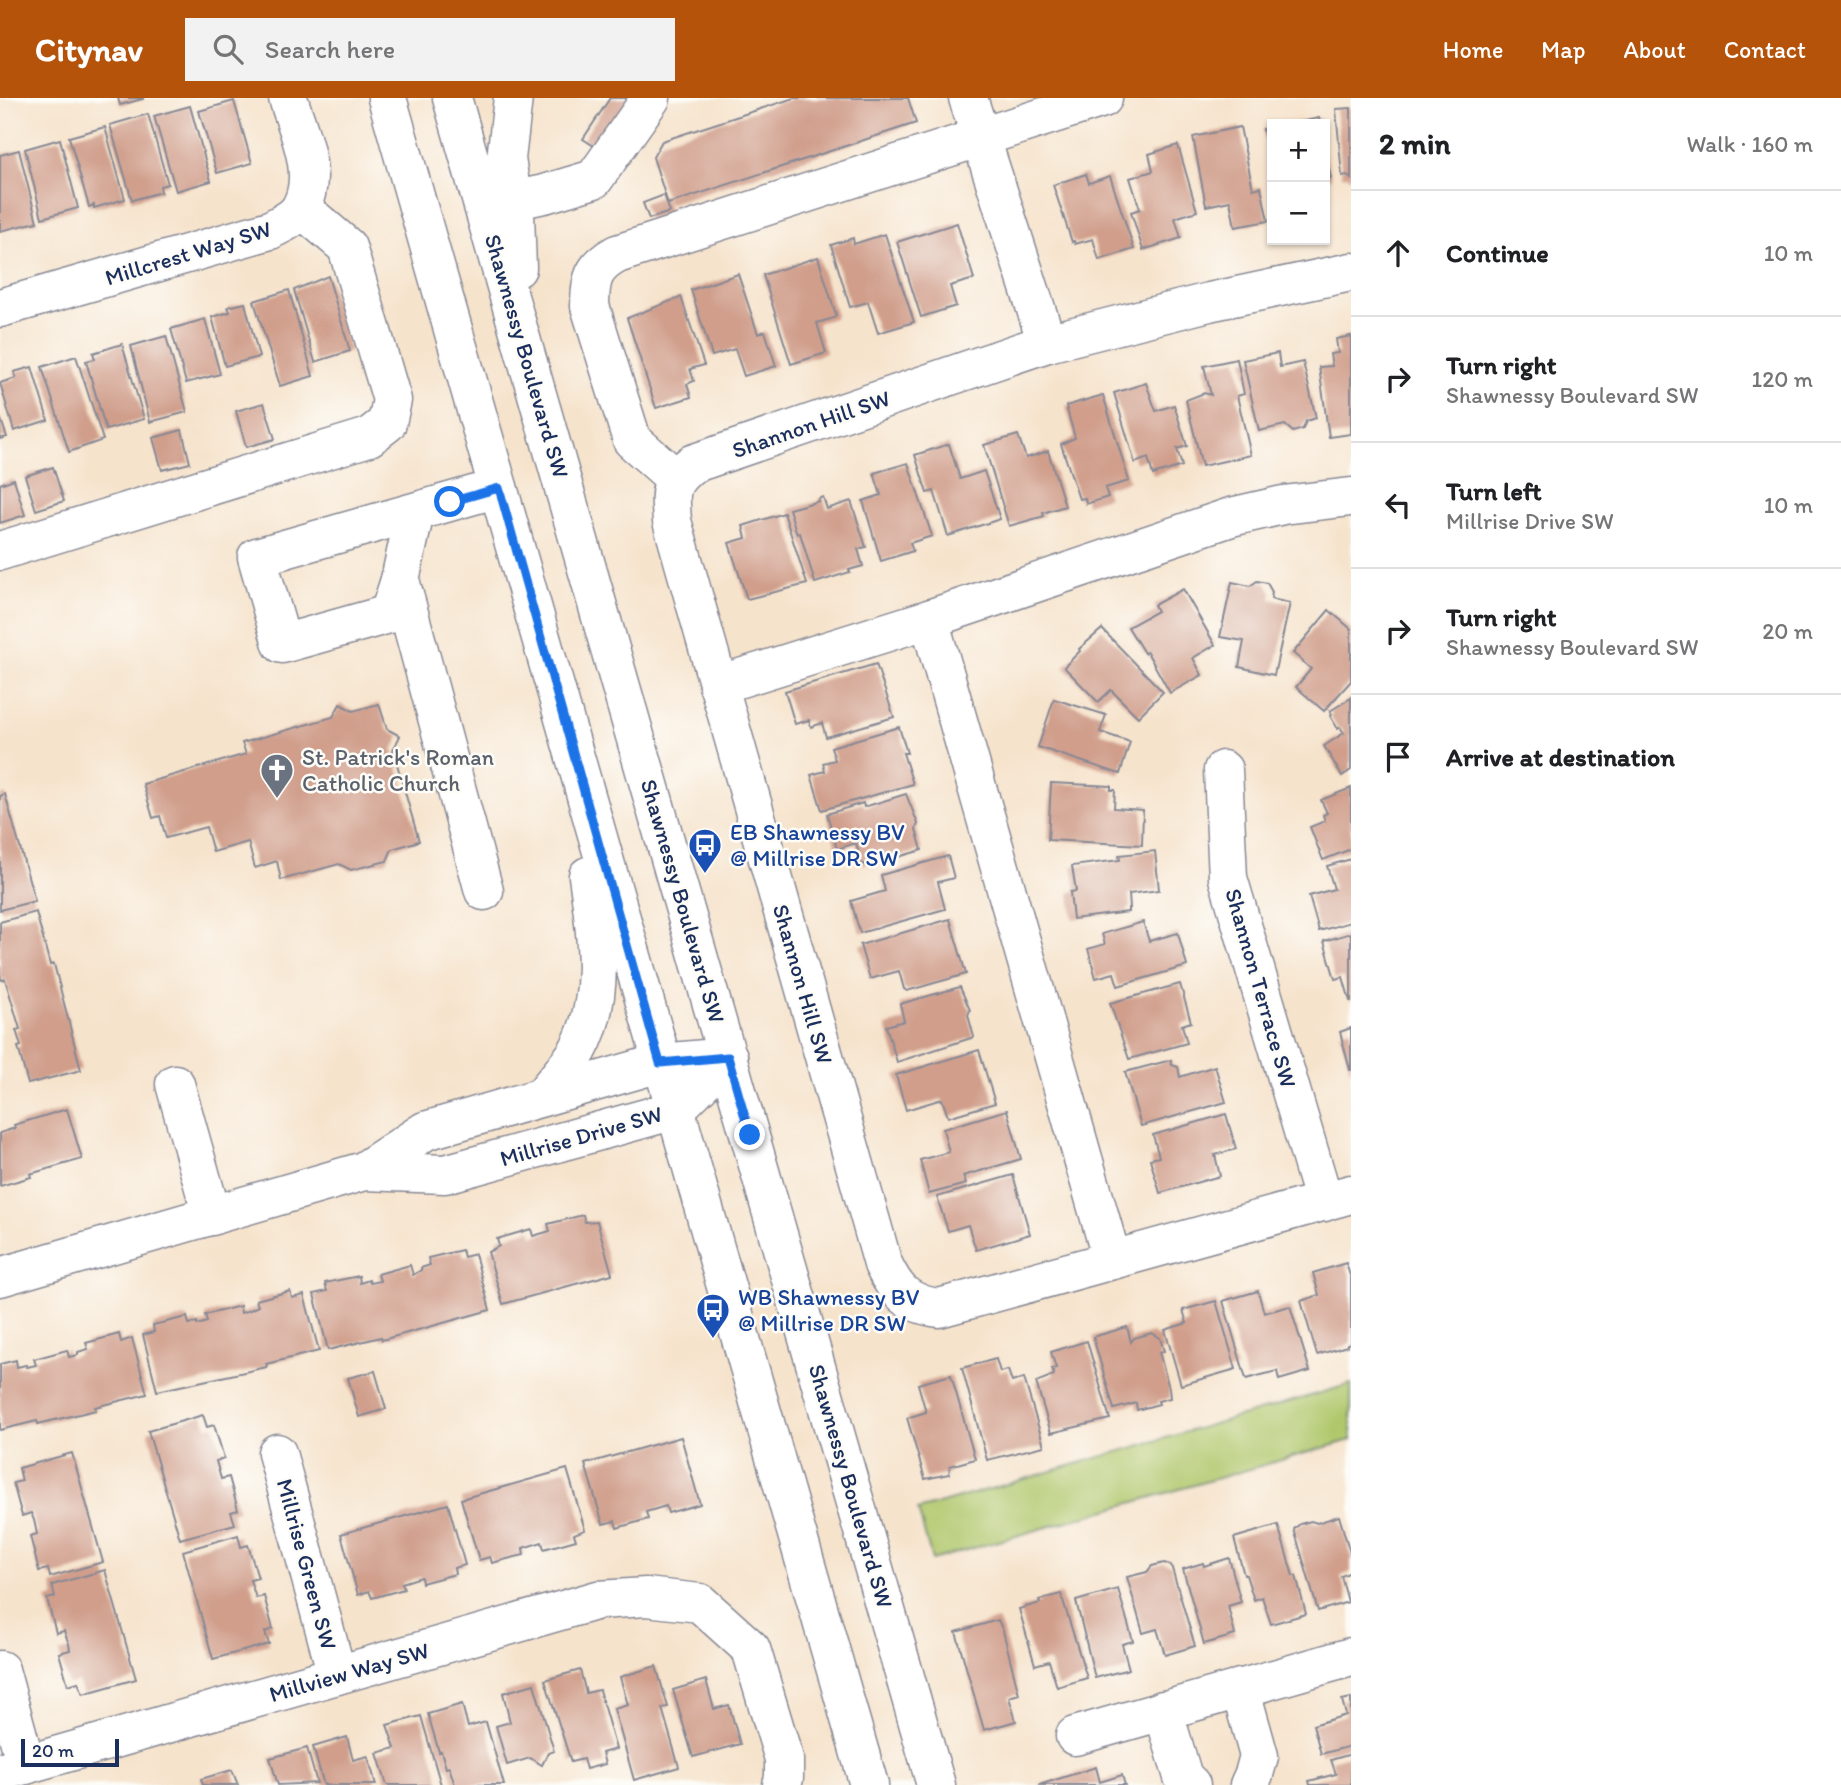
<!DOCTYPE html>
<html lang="en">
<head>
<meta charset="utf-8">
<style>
  body { margin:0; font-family:Itim,sans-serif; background:#f2f2f2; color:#202124 }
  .controls { position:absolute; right:21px; top:21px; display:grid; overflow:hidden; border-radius:0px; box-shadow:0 2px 5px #0004 }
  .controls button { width:63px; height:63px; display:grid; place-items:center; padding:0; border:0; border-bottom:2px solid #e0e0e0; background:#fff; color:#202124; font:35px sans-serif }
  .scale { position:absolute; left:21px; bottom:18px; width:98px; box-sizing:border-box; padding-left:7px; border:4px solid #1b2f5e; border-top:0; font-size:19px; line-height:24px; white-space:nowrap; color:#1b2f5e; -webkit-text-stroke:5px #fdfcf7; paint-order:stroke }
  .stop { position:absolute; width:21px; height:21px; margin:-16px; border:5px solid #1a73e8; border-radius:50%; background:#fff }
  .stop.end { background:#1a73e8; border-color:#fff; box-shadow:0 2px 7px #0008 }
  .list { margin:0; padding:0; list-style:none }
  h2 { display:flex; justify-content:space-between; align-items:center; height:91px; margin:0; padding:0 28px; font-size:30px }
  h2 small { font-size:23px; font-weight:400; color:#757577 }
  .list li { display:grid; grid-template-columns:46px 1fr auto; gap:21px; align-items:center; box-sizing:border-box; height:126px; padding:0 28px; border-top:2px solid #e0e0e0 }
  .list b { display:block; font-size:26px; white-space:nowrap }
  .list p { margin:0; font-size:23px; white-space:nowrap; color:#757577 }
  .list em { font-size:23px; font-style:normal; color:#757577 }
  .icon { flex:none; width:38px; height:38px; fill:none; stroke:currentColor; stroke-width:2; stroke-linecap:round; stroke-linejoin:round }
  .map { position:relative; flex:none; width:1351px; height:1687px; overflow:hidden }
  header { display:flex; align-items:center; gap:42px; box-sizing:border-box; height:98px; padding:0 35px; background:#b45309; color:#fff }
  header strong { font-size:33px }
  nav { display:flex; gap:38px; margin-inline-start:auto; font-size:24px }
  .search { width:490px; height:63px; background:#f2f2f2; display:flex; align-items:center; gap:18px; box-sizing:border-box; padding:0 24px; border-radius:0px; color:#757577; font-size:26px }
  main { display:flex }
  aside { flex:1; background:#fff }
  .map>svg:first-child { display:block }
  .green { fill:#b0c76c; stroke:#667b65; stroke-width:2 }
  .building { fill:#d09e8b }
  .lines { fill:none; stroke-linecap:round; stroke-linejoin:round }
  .minor-casing { stroke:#888995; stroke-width:41 }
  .major-casing { stroke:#888995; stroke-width:41 }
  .minor { stroke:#fff; stroke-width:38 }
  .major { stroke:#fff; stroke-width:38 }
  .route { stroke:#1a73e8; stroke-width:9 }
  .labels { text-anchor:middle; stroke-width:5; stroke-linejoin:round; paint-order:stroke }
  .street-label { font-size:23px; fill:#1b2f5e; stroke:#fdfcf7 }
  .worship-label { font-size:23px; fill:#5b616d; stroke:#fdfcf7; text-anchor:start }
  .transit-label { font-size:23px; fill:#164399; stroke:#fdfcf7; text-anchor:start }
</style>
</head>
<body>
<header>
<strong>Citynav</strong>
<div class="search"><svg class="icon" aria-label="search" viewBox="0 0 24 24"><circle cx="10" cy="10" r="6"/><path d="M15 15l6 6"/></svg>Search here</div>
<nav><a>Home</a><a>Map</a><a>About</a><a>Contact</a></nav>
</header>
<main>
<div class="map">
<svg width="1351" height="1687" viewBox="0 0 1351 1687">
  <rect width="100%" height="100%" fill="#fdfcf7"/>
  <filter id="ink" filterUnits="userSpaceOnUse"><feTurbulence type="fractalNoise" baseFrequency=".0143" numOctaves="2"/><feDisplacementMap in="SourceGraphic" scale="14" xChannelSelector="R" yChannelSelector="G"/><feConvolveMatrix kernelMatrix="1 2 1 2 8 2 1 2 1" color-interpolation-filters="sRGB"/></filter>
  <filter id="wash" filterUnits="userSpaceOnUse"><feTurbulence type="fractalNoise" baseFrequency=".00686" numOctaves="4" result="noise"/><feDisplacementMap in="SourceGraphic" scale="28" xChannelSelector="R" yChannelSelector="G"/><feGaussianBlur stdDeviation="1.57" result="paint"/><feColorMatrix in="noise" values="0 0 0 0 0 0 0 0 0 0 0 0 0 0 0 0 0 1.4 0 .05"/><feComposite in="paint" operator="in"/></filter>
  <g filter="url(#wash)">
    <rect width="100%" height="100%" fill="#f6e3cc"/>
    <!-- green -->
    <polygon class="green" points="1351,1286 1351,1342 932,1462 918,1412"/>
    <g id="blocks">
      <!-- building -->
      <g class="building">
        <polygon points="118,0 143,0 143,1 120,7"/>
        <polygon points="610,0 628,0 616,62 583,41"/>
        <polygon points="794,0 908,0 916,25 668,106 653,59 662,43"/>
        <polygon points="234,3 252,65 217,75 199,13"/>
        <polygon points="190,8 211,83 176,93 154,18"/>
        <polygon points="1351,10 1351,81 1347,77 1342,78 1336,11"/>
        <polygon points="148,16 168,86 160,88 161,94 132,102 110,27"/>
        <polygon points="1319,20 1320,26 1296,26 1296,25"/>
        <polygon points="105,29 125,101 94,110 94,107 89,109 69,39"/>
        <polygon points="1240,29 1253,91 1261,89 1268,123 1235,129 1230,103 1206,108 1193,39"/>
        <polygon points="1272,30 1272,71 1271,71 1263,31"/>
        <polygon points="60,41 78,110 42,120 25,51"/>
        <polygon points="1178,47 1197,113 1175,120 1181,140 1143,152 1131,114 1140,111 1130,80 1153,73 1149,56"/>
        <polygon points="19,52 37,124 0,133 0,57"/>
        <polygon points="1325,56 1331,80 1325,83"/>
        <polygon points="1086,76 1089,85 1110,78 1134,151 1099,162 1093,141 1075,146 1074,143 1072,144 1053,87"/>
        <polygon points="664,97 670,114 649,121 643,105"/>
        <polygon points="957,125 974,181 950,188 956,208 921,219 897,144"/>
        <polygon points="885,136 914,224 878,235 868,204 850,209 831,147 853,140 854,146"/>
        <polygon points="818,159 836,217 834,220 817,225 826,255 791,266 763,177"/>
        <polygon points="738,176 758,236 765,233 776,268 744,278 735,251 712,258 691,192"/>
        <polygon points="328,178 350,253 315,264 294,192"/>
        <polygon points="289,192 313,278 280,288 254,203"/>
        <polygon points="681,199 704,267 690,271 694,283 687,286 691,299 656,310 627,220"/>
        <polygon points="245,205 259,259 225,268 212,219 230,214 228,209"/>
        <polygon points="205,221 220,276 186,285 171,231"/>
        <polygon points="166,238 187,314 150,324 131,248"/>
        <polygon points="1351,238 1351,336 1329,339 1319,269 1332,268 1330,256 1338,255 1336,241"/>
        <polygon points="122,246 144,321 106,332 86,263 95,261 93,255"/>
        <polygon points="1278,255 1280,269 1303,264 1316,320 1306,323 1303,331 1293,334 1285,327 1259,333 1243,262"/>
        <polygon points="76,258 103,342 69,354 42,269"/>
        <polygon points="1237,261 1244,296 1237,298 1251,357 1202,368 1186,302 1204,295 1211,297 1204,268"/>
        <polygon points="32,269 48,322 14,333 0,285 16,280 14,274"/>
        <polygon points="1146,285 1156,313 1174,307 1187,348 1177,351 1182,368 1153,377 1148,360 1135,365 1114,295"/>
        <polygon points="1103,297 1129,383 1105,390 1108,399 1086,406 1085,400 1079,401 1061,346 1075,340 1066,308"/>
        <polygon points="264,305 275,341 246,349 236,313"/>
        <polygon points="0,319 7,339 0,341"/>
        <polygon points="182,332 190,365 162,372 153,340"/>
        <polygon points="1018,337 1026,360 1048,353 1065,408 1043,415 1044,418 1041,419 1009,428 984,347"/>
        <polygon points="949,346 960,381 984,373 1000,421 948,438 934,393 927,395 915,357"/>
        <polygon points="908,365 932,438 910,445 913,453 881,463 863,403 881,397 874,375"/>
        <polygon points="53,369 64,403 36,412 25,378"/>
        <polygon points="14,381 25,417 0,425 0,386"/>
        <polygon points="823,399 827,411 851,403 866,449 858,451 863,468 849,472 850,474 815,485 800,435 797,436 789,411 819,403 818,401"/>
        <polygon points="784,415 807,486 747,501 729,445 746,440 743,428"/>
        <polygon points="1257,483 1267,485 1272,494 1271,501 1290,505 1274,577 1239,569 1244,543 1220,539 1232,484 1250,488"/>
        <polygon points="1183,491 1215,547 1193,560 1202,577 1170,595 1147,554 1144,555 1128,529 1157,513 1154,507"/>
        <polygon points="1329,512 1351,531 1351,583 1324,613 1296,589 1311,571 1293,555"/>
        <polygon points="1102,531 1163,594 1138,619 1111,592 1098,604 1064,569 1080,553 1079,551"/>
        <polygon points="876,566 894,619 826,639 822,625 811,629 809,622 795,626 785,593"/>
        <polygon points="1351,600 1351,672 1342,678 1324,648 1344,635 1340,629 1338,631 1330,618 1332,616 1330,613"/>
        <polygon points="1054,601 1106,617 1100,634 1130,644 1120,676 1038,649"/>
        <polygon points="340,606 353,613 379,606 387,631 400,638 393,652 419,743 392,751 387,763 351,772 339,766 281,782 277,763 255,770 248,744 213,754 206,729 166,740 160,718 153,720 143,686 246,656 242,645 333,619"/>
        <polygon points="899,629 907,655 903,655 913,686 822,712 811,677 825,673 823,665 835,662 831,649"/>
        <polygon points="1051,685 1111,688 1111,692 1115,692 1114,710 1143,712 1142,747 1048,742"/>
        <polygon points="1351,690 1351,751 1323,762 1310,729 1325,723 1323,717 1327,715 1321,702"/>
        <polygon points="5,696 35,803 0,812 0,698"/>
        <polygon points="906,696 918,726 916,731 922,752 874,766 873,764 862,767 856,745 837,751 827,716 863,705 864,709"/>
        <polygon points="1155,753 1159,792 1129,796 1130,810 1128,810 1128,814 1073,821 1070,794 1076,793 1072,768 1120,762 1119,757"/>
        <polygon points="948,758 954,780 938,784 945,811 860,835 851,803 885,793 881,777"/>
        <polygon points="1351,761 1351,824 1319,833 1309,798 1334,791 1327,768"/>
        <polygon points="36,814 50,867 54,866 81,972 28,986 18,949 21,948 16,932 20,931 5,881 1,882 0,876 0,824"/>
        <polygon points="950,821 966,876 907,893 904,891 899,873 870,881 860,847"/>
        <polygon points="1143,824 1149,843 1178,835 1187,868 1118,888 1114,875 1096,880 1088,851 1105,846 1102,836"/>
        <polygon points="1351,835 1351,903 1350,903 1343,879 1335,881 1324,843"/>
        <polygon points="1180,886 1191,924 1182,927 1187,945 1129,961 1110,905"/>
        <polygon points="960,889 970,912 968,917 974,939 897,964 886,928 904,923 900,906"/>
        <polygon points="1351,930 1351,972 1350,972 1340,934"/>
        <polygon points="979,952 995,1005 948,1019 942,1001 906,1012 896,977"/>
        <polygon points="1171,962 1172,967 1178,969 1180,979 1215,968 1226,1004 1141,1028 1125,974"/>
        <polygon points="67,1011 82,1061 30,1076 31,1079 0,1088 0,1035 15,1030 14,1027"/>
        <polygon points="1007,1012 1021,1061 963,1078 966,1086 929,1096 920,1062 949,1054 943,1031"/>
        <polygon points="1226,1016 1236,1051 1215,1057 1220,1078 1160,1095 1150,1061 1159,1059 1153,1037"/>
        <polygon points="1013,1077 1030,1136 976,1152 968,1127 948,1133 937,1099"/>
        <polygon points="583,1117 585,1124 597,1123 612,1176 503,1206 488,1154 499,1148 497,1141 531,1131 533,1138 550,1133 548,1126"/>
        <polygon points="462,1152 464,1159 475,1156 490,1212 382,1242 381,1239 328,1252 314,1196 327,1193 325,1185 359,1178 360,1185 369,1182 370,1185 380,1183 378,1176 410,1167 413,1177 421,1172 421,1170 430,1167 428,1160"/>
        <polygon points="1346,1165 1351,1181 1351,1245 1347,1246 1347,1248 1317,1257 1301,1203 1319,1197 1313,1175"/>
        <polygon points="290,1193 292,1200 304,1197 319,1253 266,1266 267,1269 157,1293 143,1237 154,1234 153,1227 187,1219 189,1226 197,1224 197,1227 207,1224 205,1217 240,1208 241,1215 250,1212 258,1208 256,1202"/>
        <polygon points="1258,1193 1264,1215 1290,1208 1310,1273 1279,1282 1277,1273 1246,1281 1223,1203"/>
        <polygon points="1216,1203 1236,1271 1181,1287 1165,1232 1187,1225 1183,1212"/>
        <polygon points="1127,1229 1131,1244 1134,1240 1152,1235 1160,1240 1164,1253 1159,1254 1169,1290 1170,1300 1158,1303 1159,1306 1137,1312 1136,1305 1114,1311 1093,1239"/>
        <polygon points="119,1236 121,1244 132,1240 147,1296 95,1309 96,1312 38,1326 37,1323 0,1332 0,1266 16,1262 17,1269 26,1267 27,1269 36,1267 34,1261 67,1252 69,1259 78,1257 78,1254 88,1251 86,1245"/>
        <polygon points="1087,1243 1110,1321 1051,1335 1036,1284 1054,1277 1052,1271 1056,1270 1051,1254"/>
        <polygon points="996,1261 1000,1274 1008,1272 1012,1284 1024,1280 1044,1348 987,1362 962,1270"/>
        <polygon points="375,1273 386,1311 359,1319 348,1280"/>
        <polygon points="951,1277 975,1361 950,1368 949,1376 925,1381 907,1320 926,1314 918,1286"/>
        <polygon points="203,1317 207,1329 214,1327 224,1360 216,1363 221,1381 229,1379 238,1412 231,1414 235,1426 180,1441 148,1333"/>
        <polygon points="681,1339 700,1406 668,1415 666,1408 646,1414 648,1421 617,1430 615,1423 603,1426 585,1366"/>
        <polygon points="72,1355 103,1464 50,1479 48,1471 39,1473 30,1438 37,1436 34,1422 31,1415 22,1418 13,1385 22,1383 19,1370"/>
        <polygon points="567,1371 585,1432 574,1436 576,1442 544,1451 542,1444 523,1450 524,1457 511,1460 492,1465 490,1459 479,1462 461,1401"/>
        <polygon points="448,1406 465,1467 454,1470 455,1476 422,1485 421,1479 402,1485 404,1491 372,1500 369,1493 358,1497 341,1436"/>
        <polygon points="1339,1418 1351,1458 1351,1474 1341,1478 1348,1504 1318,1513 1294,1431 1300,1426 1311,1423 1317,1425"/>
        <polygon points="1278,1427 1293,1478 1296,1478 1306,1516 1271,1526 1262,1499 1254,1502 1246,1477 1244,1477 1234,1440"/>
        <polygon points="238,1437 241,1449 248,1447 258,1480 250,1482 256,1500 264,1498 273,1531 265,1534 269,1546 213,1561 183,1453"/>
        <polygon points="1229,1460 1241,1504 1228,1508 1235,1537 1204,1546 1183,1471 1203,1465 1204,1468"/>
        <polygon points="1164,1465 1171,1467 1195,1548 1165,1557 1157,1531 1143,1535 1127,1479 1147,1474 1152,1468"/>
        <polygon points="105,1472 136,1581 83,1596 78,1584 68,1587 59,1555 70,1552 69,1546 64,1533 56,1535 47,1501 55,1499 52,1487"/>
        <polygon points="1118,1491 1133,1543 1122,1546 1129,1571 1095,1580 1076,1503"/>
        <polygon points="1061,1496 1087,1580 1057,1589 1049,1563 1035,1567 1019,1511 1040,1505 1039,1502"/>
        <polygon points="998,1522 1003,1533 1019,1596 1009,1599 1016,1623 984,1632 956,1534"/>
        <polygon points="656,1568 668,1609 662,1610 679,1669 634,1682 614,1611 628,1607 620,1579"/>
        <polygon points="580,1572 586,1595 599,1592 616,1651 602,1655 605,1666 586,1671 583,1661 571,1664 545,1582"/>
        <polygon points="706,1582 714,1611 729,1607 740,1646 693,1659 673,1592"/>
        <polygon points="534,1586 554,1653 548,1655 542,1667 530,1660 507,1667 496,1628 510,1624 503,1595"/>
        <polygon points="1351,1600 1351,1648 1321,1656 1313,1627 1346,1617 1342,1602"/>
        <polygon points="462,1606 468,1629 486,1624 504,1687 455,1687 449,1669 446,1670 441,1653 439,1654 428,1616"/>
        <polygon points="421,1618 441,1687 387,1687 377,1655 395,1650 387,1627"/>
        <polygon points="347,1639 353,1662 368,1658 376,1687 324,1687 313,1649"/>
        <polygon points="307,1650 317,1685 278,1687 270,1660"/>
        <polygon points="1351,1656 1351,1687 1310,1687 1309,1683 1336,1676 1331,1662"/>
        <polygon points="1096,1669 1100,1684 1122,1677 1125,1687 1039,1687"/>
        <polygon points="232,1672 238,1687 203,1687 201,1681"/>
      </g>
    </g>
  </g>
  <g filter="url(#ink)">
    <use href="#blocks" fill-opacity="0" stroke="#888995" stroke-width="2"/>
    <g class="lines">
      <defs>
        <g id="minor">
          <polyline points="968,0 1047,245"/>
          <polyline points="484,109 544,96 594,81 651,0"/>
          <path d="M1351,174l-142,30 -162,41 -355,121c-25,20 -22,27 -20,57l211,743c13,28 25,40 56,44l412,-114"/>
          <path d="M0,210l270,-78c11,-6 25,-11 31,-23 18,-34 -3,-76 -13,-109"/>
          <path d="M675,380l-43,-38 -42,-134c0,-27 3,-39 27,-52l486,-156"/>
          <polyline points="415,414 400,482 389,516 282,546 257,459 498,390"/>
          <polyline points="0,453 369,339 387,325 392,302 347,149 301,110"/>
          <polyline points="400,482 484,793"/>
          <polyline points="929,521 1112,1162"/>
          <polyline points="718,587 929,521 1231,419 1283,407 1351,399"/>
          <polyline points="1223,672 1228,780 1324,1104"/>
          <polyline points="175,986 212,1118"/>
          <polyline points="364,1073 445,1076 675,1012 728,959"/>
          <polyline points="0,1179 364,1073 425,1033 660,965 728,959"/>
          <polyline points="277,1355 337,1577"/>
          <polyline points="0,1572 26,1667"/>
          <polyline points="1240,1590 1259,1658 1254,1676 1249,1687"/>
          <polyline points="1163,1612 1183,1679 1191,1687"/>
          <polyline points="1075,1638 1351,1559"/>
          <polyline points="0,1674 598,1502 646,1499 700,1505 751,1551 784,1661 784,1680 782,1687"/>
        </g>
        <g id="major">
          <path d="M387,0c161,562 320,1125 482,1687"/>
          <polyline points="452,0 936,1687"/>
          <polyline points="513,0 506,61 515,117 517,170"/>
          <path d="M542,999c11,-15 27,-31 36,-47 29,-53 18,-117 10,-174"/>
        </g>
      </defs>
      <!-- minor casing -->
      <use href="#minor" class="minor-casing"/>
      <!-- major casing -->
      <use href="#major" class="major-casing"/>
      <!-- minor -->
      <use href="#minor" class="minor"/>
      <!-- major -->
      <use href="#major" class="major"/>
    </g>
  </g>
  <g class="lines" filter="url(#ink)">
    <!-- route -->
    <polyline class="route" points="450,404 499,390 660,965 728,959 750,1037"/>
  </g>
  <!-- icons -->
  <defs>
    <symbol id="church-pin" viewBox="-11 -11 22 30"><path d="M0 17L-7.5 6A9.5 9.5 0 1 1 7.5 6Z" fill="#6b7280" stroke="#fdfcf7"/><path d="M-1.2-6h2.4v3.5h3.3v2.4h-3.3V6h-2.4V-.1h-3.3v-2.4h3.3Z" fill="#fff"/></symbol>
    <symbol id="bus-pin" viewBox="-11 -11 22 30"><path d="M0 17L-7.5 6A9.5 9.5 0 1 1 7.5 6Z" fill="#1a4fb4" stroke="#fdfcf7"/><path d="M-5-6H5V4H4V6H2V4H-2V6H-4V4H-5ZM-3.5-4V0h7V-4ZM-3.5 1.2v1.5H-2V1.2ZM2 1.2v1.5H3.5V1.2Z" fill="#fff"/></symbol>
  </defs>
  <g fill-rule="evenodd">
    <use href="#church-pin" x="258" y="653" width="38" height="52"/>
    <use href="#bus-pin" x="686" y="728" width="38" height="52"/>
    <use href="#bus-pin" x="694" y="1193" width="38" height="52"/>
  </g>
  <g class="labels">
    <!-- street labels -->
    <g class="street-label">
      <text transform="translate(188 155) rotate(-17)" y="8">Millcrest Way SW</text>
      <text transform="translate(527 258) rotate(74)" y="8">Shawnessy Boulevard SW</text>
      <text transform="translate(811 326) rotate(-19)" y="8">Shannon Hill SW</text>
      <text transform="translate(683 803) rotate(74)" y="8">Shawnessy Boulevard SW</text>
      <text transform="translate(803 886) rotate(74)" y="8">Shannon Hill SW</text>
      <text transform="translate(1261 890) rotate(74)" y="8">Shannon Terrace SW</text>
      <text transform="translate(581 1038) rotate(-16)" y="8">Millrise Drive SW</text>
      <text transform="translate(851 1388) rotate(74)" y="8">Shawnessy Boulevard SW</text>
      <text transform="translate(307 1466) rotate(75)" y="8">Millrise Green SW</text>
      <text transform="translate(349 1574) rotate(-16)" y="8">Millview Way SW</text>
    </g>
    <!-- worship labels -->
    <g class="worship-label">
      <text x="302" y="667">St. Patrick's Roman<tspan x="302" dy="26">Catholic Church</tspan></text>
    </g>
    <!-- transit labels -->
    <g class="transit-label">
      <text x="730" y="742">EB Shawnessy BV<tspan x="730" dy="26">@ Millrise DR SW</tspan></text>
      <text x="738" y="1207">WB Shawnessy BV<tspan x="738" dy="26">@ Millrise DR SW</tspan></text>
    </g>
  </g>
</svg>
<div class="controls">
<button>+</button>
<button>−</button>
</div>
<div class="scale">20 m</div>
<div class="stop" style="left:450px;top:404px"></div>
<div class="stop end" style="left:750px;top:1037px"></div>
</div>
<aside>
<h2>2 min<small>Walk · 160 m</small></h2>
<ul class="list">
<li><svg class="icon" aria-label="ahead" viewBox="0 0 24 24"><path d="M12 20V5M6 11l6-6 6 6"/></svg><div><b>Continue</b></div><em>10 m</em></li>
<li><svg class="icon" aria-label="right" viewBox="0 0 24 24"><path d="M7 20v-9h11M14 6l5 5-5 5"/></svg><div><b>Turn right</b><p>Shawnessy Boulevard SW</p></div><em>120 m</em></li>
<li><svg class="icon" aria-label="left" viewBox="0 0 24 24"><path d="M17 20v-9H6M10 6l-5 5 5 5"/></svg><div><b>Turn left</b><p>Millrise Drive SW</p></div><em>10 m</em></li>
<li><svg class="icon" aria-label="right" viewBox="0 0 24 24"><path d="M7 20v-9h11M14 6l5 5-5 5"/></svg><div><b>Turn right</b><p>Shawnessy Boulevard SW</p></div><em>20 m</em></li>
<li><svg class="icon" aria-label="arrive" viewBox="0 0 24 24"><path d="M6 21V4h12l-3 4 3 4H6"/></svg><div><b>Arrive at destination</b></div></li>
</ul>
</aside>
</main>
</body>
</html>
